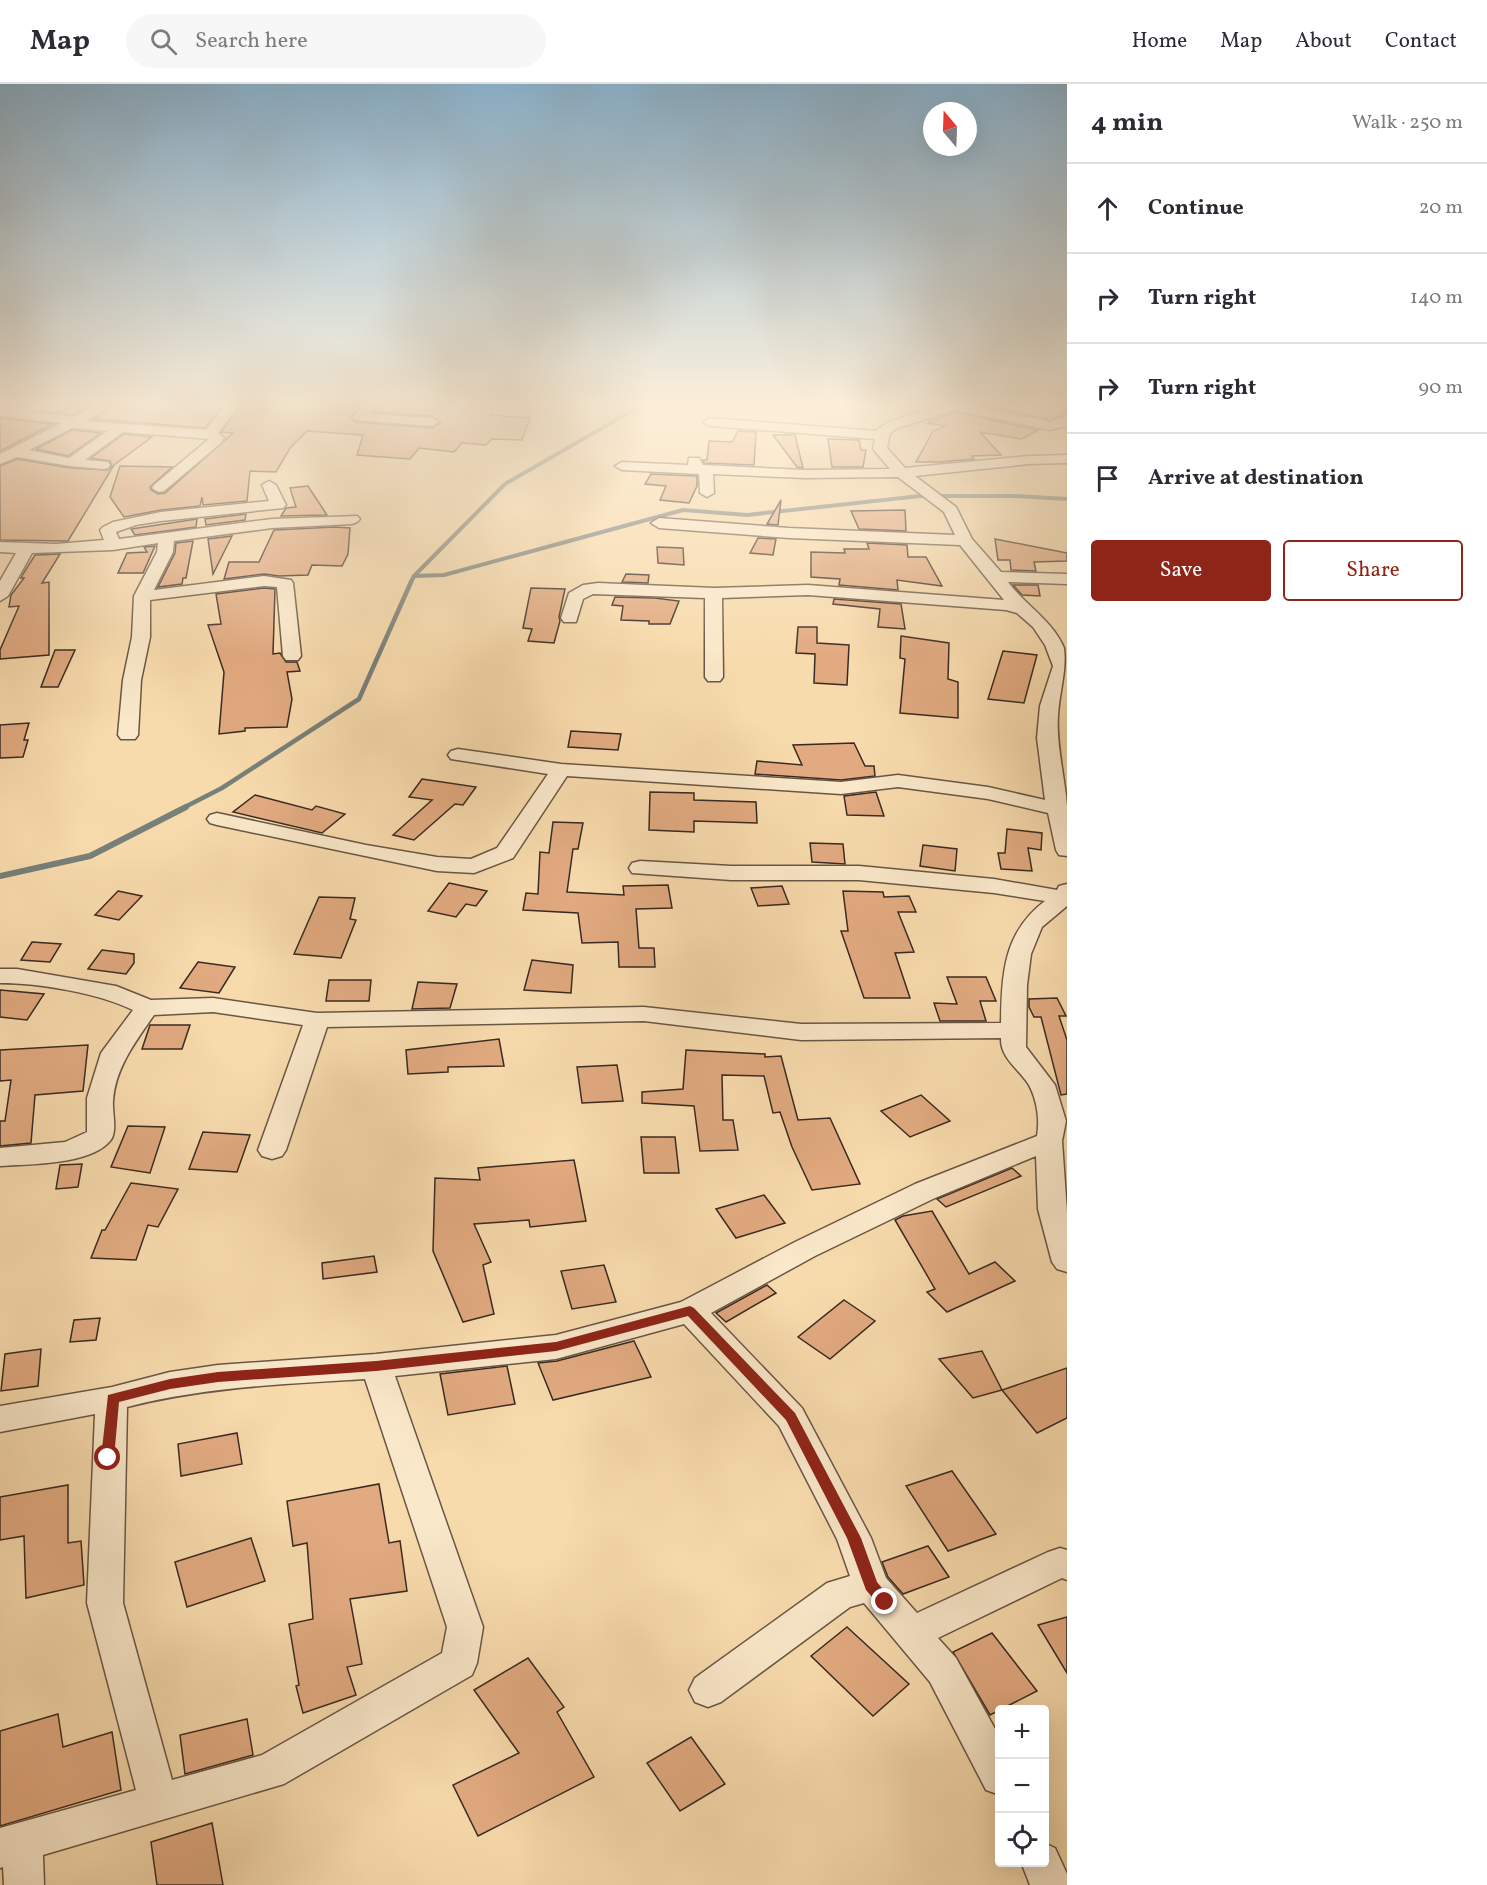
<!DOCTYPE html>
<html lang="en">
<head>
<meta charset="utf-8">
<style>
  body { margin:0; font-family:Vollkorn,serif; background:#f7f7f7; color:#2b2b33 }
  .controls { position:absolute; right:18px; bottom:18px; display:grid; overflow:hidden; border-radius:6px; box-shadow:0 6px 24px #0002 }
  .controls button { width:54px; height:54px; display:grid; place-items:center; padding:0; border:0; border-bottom:2px solid #e1e1e2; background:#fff; color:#2b2b33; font:30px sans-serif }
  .compass { position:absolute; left:923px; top:18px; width:54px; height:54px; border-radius:50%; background:#fff; box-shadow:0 6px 24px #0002; rotate:341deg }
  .stop { position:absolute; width:18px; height:18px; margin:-14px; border:4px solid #8f2418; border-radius:50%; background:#fff }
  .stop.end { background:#8f2418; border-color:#fff; box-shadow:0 2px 6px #0008 }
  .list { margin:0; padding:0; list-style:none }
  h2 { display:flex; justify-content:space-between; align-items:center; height:78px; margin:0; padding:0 24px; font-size:26px }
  h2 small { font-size:20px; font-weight:400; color:#7c7c81 }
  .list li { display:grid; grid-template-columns:39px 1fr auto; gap:18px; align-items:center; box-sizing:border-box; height:90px; padding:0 24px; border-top:2px solid #e1e1e2 }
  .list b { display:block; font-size:22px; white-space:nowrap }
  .list em { font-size:20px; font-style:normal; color:#7c7c81 }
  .actions { display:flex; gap:12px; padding:18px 24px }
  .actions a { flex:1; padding:14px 0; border:2px solid #8f2418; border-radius:6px; text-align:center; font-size:21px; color:#8f2418 }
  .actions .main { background:#8f2418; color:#fff }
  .icon { flex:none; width:33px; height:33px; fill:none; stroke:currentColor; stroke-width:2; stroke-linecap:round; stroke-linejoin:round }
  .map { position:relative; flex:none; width:1067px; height:1801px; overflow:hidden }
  header { display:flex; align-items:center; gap:36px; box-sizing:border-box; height:84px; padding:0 30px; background:#fff; border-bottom:2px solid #e1e1e2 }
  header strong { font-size:28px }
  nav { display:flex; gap:33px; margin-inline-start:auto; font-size:21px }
  .search { width:420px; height:54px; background:#f7f7f7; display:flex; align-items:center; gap:15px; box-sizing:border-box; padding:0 21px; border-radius:33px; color:#7c7c81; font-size:22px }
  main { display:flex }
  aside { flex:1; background:#fff }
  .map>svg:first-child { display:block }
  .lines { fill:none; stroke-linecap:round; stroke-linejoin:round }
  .stream-far2 { stroke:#778079; stroke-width:4 }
  .stream-far1 { stroke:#778079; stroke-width:4.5 }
  .stream { stroke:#778079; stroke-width:6 }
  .building { fill:#e2aa81; stroke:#392a22; stroke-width:1.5 }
  .minor-casing { stroke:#695645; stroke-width:3 }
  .minor { fill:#fae8ca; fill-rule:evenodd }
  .route { fill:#8f2418 }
</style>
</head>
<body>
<header>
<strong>Map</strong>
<div class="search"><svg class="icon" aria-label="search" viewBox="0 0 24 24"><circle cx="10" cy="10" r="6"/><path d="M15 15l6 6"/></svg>Search here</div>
<nav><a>Home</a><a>Map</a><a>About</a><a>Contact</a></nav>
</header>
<main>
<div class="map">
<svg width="1067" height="1801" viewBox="0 0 1067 1801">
  <rect width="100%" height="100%" fill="#f8dbad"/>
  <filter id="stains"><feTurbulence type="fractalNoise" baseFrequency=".00333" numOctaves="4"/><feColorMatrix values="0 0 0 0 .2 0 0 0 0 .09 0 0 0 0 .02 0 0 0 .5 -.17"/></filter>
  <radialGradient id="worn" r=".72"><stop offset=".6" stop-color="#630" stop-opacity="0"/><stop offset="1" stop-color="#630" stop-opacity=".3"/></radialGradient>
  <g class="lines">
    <!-- stream-far2 -->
    <g class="stream-far2">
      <polyline points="414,492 444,491 683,426 747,431 920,412 1016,412 1067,415"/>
      <polyline points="410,500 414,492 505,400 642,321"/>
    </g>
    <!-- stream-far1 -->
    <polyline class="stream-far1" points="183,724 222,704 359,615 411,498"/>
    <!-- stream -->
    <polyline class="stream" points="0,792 90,772 186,723"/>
  </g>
  <!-- building -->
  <g class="building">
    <polygon points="75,321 93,321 73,331 47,328 63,327"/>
    <polygon points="115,321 223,321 205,344 93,335"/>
    <polygon points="242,321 360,321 351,333 355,338 432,344 441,339 432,332 373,328 380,321 449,321 495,325 491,331 530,334 522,356 492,355 486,361 462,359 454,368 419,364 410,375 357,371 363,351 307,347 290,364 276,388 250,387 247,417 203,421 202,413 200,422 161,426 124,433 110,413 120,382 172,383 150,403 151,406 158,410 165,409 233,349 221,348"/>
    <polygon points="978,321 1067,321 1067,329 1050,336"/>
    <polygon points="955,328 1038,346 1022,355 980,348 1001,371 972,372 974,375 940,378 916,378 933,347 945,342 927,339"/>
    <polygon points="0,334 53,340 0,367"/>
    <polygon points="72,346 101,349 68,372 36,365"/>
    <polygon points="738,347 756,348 754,381 704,379 703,376 707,376 709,357 732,358"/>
    <polygon points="124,350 152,353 114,381 68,457 0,456 0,382 17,375 70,384 108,386 112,382 110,377 91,374"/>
    <polygon points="773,351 795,351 803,384 797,383"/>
    <polygon points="828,355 859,356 861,366 866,366 863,383 832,383"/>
    <polygon points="651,390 697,392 697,402 689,419 660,416 666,402 645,400"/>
    <polygon points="308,402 327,431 281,432 286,424 296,423 290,404"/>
    <polygon points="781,416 778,441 767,440"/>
    <polygon points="905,426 906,447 859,445 851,427"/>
    <polygon points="246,430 245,436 206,441 205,435"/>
    <polygon points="197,435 196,443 135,451 131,445"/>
    <polygon points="335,443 350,444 348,470 342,482 312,481 308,491 279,492 264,490 224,495 229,478 259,478 274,446"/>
    <polygon points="232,452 213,490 208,455"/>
    <polygon points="758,454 776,455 773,471 750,469"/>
    <polygon points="995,455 1067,469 1067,477 1034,478 1036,487 1011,486 1010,476 998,476"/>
    <polygon points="193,457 186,494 183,494 182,500 158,503 175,469 176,459"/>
    <polygon points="867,459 907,461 908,473 926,473 942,502 897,496 898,506 839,501 840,495 811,493 811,468 845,469 844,465 869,465"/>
    <polygon points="155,462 143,489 118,489 127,469 147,468 144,463"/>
    <polygon points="657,463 683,464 684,481 658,479"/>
    <polygon points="60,470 42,499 49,498 49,571 0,575 0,566 19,522 9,523 11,511 24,494 21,494 23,490 35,471"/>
    <polygon points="626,490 649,491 648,499 622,498"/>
    <polygon points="1013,501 1038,501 1040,512 1022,511"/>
    <polygon points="264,504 275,505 273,570 280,569 286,578 297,578 300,587 287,588 292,615 287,643 245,644 245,647 219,650 224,588 208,541 221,540 216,510"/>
    <polygon points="531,504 565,505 559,533 560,537 554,559 528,557 532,545 523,544"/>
    <polygon points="615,513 655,514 679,517 670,540 649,540 649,537 621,536 623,522 612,521"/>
    <polygon points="834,515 901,520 905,545 878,543 880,525 833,520"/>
    <polygon points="798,543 817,543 817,559 849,561 847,601 814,599 815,570 796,569"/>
    <polygon points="901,552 949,559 948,595 958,598 958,634 900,629 905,575 900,574"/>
    <polygon points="55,566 75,566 58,603 41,603"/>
    <polygon points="1003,567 1037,571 1024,619 988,615"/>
    <polygon points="29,639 24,656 28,656 23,673 0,674 0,641"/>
    <polygon points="571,647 621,650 618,666 568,663"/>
    <polygon points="854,659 865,682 874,682 875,692 841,696 755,690 757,677 802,681 793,661"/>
    <polygon points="422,695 476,703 463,721 455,720 414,756 393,751 432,716 409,713"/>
    <polygon points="650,708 694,709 694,716 756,718 757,739 694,737 694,748 649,746"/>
    <polygon points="876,708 884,732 847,731 844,712"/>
    <polygon points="255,711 312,726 316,722 345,730 322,749 233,728"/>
    <polygon points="553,738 583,739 578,765 573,765 567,808 624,811 623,802 668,801 672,824 636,825 639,864 654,864 655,883 619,883 618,858 582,859 578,829 523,826 526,809 538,810 540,768 549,769"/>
    <polygon points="1007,745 1042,749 1041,766 1028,764 1032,787 1001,785 998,769 1005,769"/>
    <polygon points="810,759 843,760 845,780 812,778"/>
    <polygon points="923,761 957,765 955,787 920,782"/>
    <polygon points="449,799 487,807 476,822 466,820 456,833 428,827"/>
    <polygon points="782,802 789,820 758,822 751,804"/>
    <polygon points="118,807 142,812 119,836 95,831"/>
    <polygon points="843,807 883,808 884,813 909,812 916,828 898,828 914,868 895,869 910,914 864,914 841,847 848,847"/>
    <polygon points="319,813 355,814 350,835 356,836 341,874 294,870"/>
    <polygon points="32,858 61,860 50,878 21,876"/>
    <polygon points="102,866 134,870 134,879 126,890 88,885"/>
    <polygon points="532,876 573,881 571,909 524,906"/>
    <polygon points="198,878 235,883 219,909 180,904"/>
    <polygon points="947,893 986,893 996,917 980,917 986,937 940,937 934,919 957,920"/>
    <polygon points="329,896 371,896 369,917 326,917"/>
    <polygon points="418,898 457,900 450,924 412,925"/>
    <polygon points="0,906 44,910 27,936 0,933"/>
    <polygon points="1057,914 1066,932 1059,932 1067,956 1067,1010 1061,1011 1041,933 1034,933 1029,923 1029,915"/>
    <polygon points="150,941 190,941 182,965 142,965"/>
    <polygon points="499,955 504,982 448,983 448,988 408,990 406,966"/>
    <polygon points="88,961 83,1007 35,1011 31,1059 0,1062 0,1037 5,1037 11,996 0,997 0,966"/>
    <polygon points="686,966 765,970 765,973 781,972 798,1036 830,1034 860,1100 812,1106 792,1063 780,1028 773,1029 764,992 722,991 723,1036 733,1036 738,1066 700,1067 694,1022 642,1019 642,1008 683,1005"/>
    <polygon points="617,981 623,1017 582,1019 577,983"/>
    <polygon points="921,1011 950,1037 910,1053 881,1027"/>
    <polygon points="128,1042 165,1043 150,1089 111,1083"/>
    <polygon points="203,1048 250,1051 237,1088 189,1085"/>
    <polygon points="641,1053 675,1053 679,1089 644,1089"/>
    <polygon points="574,1076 586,1137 530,1143 529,1136 474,1140 491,1178 483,1181 494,1230 463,1238 433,1167 435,1094 480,1096 478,1084"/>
    <polygon points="82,1080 78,1103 56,1105 60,1081"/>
    <polygon points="1012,1084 1021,1092 946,1123 937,1115"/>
    <polygon points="131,1099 178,1105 158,1143 148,1141 136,1176 91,1174 102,1146 105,1146"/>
    <polygon points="764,1111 785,1139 736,1154 716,1125"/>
    <polygon points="932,1127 969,1190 995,1178 1015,1197 947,1228 927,1208 935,1205 895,1136 903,1132"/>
    <polygon points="374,1172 377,1188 323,1195 322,1179"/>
    <polygon points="604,1181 616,1218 572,1225 561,1187"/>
    <polygon points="767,1201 776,1209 726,1238 716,1229"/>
    <polygon points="844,1216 875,1237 830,1275 798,1253"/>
    <polygon points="100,1234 96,1256 70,1258 74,1236"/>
    <polygon points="634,1257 651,1293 553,1316 538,1279 557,1277"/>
    <polygon points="41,1265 38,1302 1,1307 5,1270"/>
    <polygon points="982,1267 1002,1306 973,1314 939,1275"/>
    <polygon points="507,1282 515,1320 448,1331 440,1290"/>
    <polygon points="1067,1284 1067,1334 1037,1349 1002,1306"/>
    <polygon points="237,1349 242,1380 181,1392 178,1360"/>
    <polygon points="952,1387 996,1450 948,1467 906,1402"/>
    <polygon points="379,1400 389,1459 400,1457 407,1507 350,1515 362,1580 347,1583 356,1611 303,1629 296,1602 299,1601 289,1540 313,1535 307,1459 293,1462 287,1417"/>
    <polygon points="68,1401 68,1459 81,1457 84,1501 26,1514 24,1452 0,1456 0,1413"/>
    <polygon points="251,1454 265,1497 187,1523 175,1478"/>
    <polygon points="928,1462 949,1493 903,1510 888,1493 882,1478"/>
    <polygon points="1067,1533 1067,1589 1038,1541"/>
    <polygon points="847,1543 909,1600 873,1632 811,1572"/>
    <polygon points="992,1549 1037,1607 990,1631 953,1568"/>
    <polygon points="528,1574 564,1623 557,1628 594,1693 478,1752 453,1701 519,1669 474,1606"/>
    <polygon points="58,1630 63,1663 112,1648 121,1706 0,1742 0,1647"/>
    <polygon points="247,1635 253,1671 185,1690 180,1651"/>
    <polygon points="691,1653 725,1700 680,1727 647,1679"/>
    <polygon points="212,1739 223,1801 157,1801 151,1758"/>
  </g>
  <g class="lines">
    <defs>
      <g id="minor">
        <path d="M97,321h16l-27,16 120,9 20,-25h14l-22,28 6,4 -2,5 -58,49 -5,1 -7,-4 2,-3 55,-46 -86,-7 -38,28 23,2 2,3 -2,3 -5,1 -33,-3 -53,-9 -17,7v-10l61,-31 -61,-7v-8l73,9zM72,344l35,3 -38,27 -40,-8z"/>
        <polygon points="363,321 375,321 369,330 432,334 439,338 432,342 355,336 353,333"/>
        <path d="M944,321h25l81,17 17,-6v10l-17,4 -95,-20 -57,18 -8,5 -3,15 18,20 124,-12 38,-1v8l-38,1 -114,12 41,31 16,32 29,33 66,2v10l-59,-2c17,23 45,39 56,66 3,23 -5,45 -6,68 -2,30 7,61 9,90 0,16 0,34 0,50l-8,-1 -3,-5 -8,-37 -60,-14 -90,-12 -57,7 -274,-18 -54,82 -39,15 -37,-2 -220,-46 -7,-2 -3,-4 3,-4 7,-2 149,32 71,12 34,2 26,-11 51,-74 -97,-15 -3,-4 3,-4 7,-2 103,15 280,18 57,-7 90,12 57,13 -8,-62 3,-32 13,-40 -8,-21 -12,-18 -16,-14 -11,-3 -198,-15 -86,3 1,79 -3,4h-12l-3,-4v-79l-112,-4 -10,5 -7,23h-12l-3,-4 8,-25 14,-8 15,-2 116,5 94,-3 196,15 -44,-55 -171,-7 -130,-10 -8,-5 8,-5 130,10 166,7 -11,-23 -46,-35 -93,1 -92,-4 1,19 -7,4 -7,-4 -1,-19 -77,-4 -7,-4 7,-4 66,3 1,-7h10l4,7 102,5 85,-1 -17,-20 2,-10 -165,-13 -7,-4 7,-4 166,13 12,-9z"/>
        <polygon points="269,397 276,401 286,421 283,424 161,437 136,441 116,448 119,455 272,435 357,432 360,435 357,438 352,440 272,444 174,457 173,468 154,506 264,492 291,496 293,499 301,572 298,576 286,576 283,572 277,503 264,502 150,516 150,553 141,596 138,651 135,655 121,655 118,651 123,596 132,553 134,512 157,468 158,459 113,466 32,469 8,512 0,517 0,497 16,469 0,468 0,458 56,460 104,456 100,446 103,443 113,438 161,428 269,417 262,401"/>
        <path d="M640,777l91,5h128l135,13 63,11 2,-4 8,-2v22l-25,21 -11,27 -4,31 -1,62 29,38 11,36 -4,20 5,71v60l-10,-3 -5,-7 -14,-53 -2,-53 -101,42 -120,58 -104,57 91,95 69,130 15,40 31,35 131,-61 12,-4 7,2v30l-5,-2 -124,60 18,20 44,80v57l-14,-5 -56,-108 -66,-79 -14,4 -129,95 -13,5 -13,-5 -6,-12 6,-12 132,-95 23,-7 -13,-37 -58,-113 -95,-102 -128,35 -161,17 88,251 -6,36 -5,12 -188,109 -241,71 1,30h-40l-1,-18 -3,1v-40l136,-38 -49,-187 8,-189 -95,18v-26l112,-19 58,-15 48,-7 158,-11 180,-19 125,-33 114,-60 120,-58 122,-48c3,-16 0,-36 -8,-51 -10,-16 -29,-27 -28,-47l-200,2 -157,-19 -317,6 -41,123 -4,6 -10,3 -10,-3 -4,-6 45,-125 -90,-13 -59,3c-18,26 -39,53 -41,86 -1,11 5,31 -3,40 -20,24 -81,23 -110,25v-18l65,-6 22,-10v-34l14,-45 32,-43c-35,-17 -94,-27 -133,-27v-14h17l99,17 35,14 62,-2 104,15 327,-6 157,17 200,-1c1,-49 2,-90 44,-122l-51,-8 -135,-13h-128l-99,-7 -3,-5 3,-5zM365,1295l82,248 -5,26 -180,102 -90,25 -49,-177 4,-196c78,-20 158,-23 238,-28z"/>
        <polygon points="1044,1759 1055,1764 1067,1790 1067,1801 1030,1801 1021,1778 1044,1778"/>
      </g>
    </defs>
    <!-- minor casing -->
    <use href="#minor" class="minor-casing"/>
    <!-- minor -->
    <use href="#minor" class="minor"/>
  </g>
  <!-- sky -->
  <linearGradient id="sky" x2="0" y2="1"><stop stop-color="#8bb6d3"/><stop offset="0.56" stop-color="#fcefda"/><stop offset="1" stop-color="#fcefda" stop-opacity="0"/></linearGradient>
  <rect width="1067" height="573" fill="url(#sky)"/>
  <!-- route -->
  <polygon class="route" points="690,1222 694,1224 795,1329 861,1454 877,1498 893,1518 891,1522 885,1524 880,1522 866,1506 847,1454 786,1336 688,1232 556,1267 376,1287 218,1298 170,1305 119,1318 114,1374 108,1379 101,1374 108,1311 170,1295 218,1288 376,1277 556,1258"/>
  <rect width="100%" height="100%" filter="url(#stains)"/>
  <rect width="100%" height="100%" fill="url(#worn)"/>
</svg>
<div class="controls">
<button>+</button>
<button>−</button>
<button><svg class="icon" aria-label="locate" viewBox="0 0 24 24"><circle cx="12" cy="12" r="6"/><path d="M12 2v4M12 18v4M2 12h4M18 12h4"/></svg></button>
</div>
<svg class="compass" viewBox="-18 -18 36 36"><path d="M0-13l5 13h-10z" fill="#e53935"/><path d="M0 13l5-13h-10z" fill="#7c7c81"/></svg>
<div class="stop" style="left:108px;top:1374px"></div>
<div class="stop end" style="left:885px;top:1518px"></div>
</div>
<aside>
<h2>4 min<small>Walk · 250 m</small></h2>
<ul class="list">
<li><svg class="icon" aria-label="ahead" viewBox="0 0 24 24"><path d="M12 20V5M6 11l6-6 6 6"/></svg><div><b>Continue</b></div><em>20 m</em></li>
<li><svg class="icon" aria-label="right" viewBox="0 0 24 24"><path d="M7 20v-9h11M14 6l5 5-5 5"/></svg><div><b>Turn right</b></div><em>140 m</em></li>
<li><svg class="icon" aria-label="right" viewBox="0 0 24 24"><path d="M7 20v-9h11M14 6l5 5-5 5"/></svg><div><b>Turn right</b></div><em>90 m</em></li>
<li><svg class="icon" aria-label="arrive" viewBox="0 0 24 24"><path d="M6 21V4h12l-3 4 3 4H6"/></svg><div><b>Arrive at destination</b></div></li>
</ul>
<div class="actions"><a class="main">Save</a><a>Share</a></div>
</aside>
</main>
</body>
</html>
